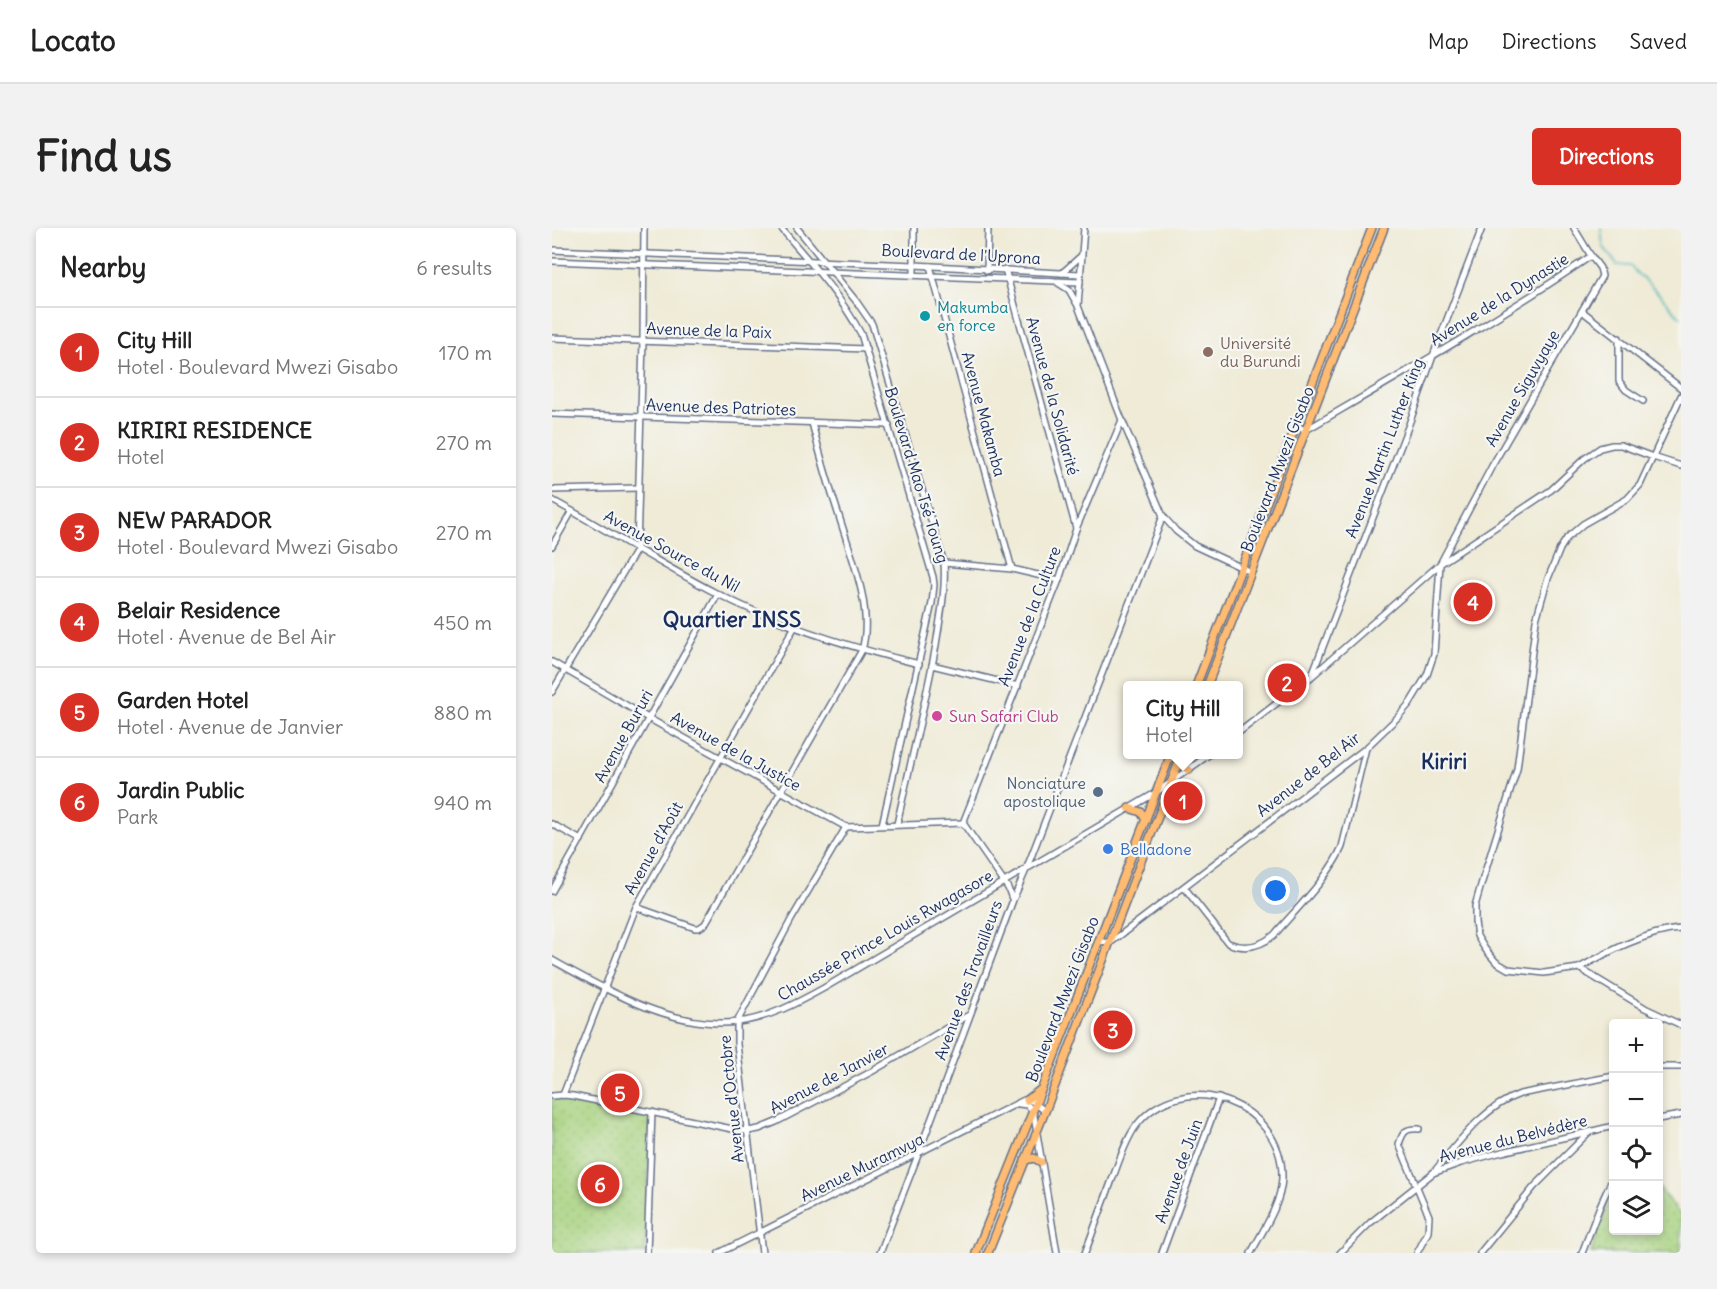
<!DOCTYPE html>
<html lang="en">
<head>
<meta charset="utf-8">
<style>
  body { margin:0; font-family:Delius,sans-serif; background:#f2f2f2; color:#222 }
  .controls { position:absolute; right:18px; bottom:18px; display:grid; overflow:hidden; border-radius:6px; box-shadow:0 3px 9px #0003 }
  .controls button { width:54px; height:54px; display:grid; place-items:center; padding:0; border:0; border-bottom:2px solid #e0e0e0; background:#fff; color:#222; font:30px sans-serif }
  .you { position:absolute; left:724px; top:663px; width:21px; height:21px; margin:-15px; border:4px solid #fff; border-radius:50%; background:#1a73e8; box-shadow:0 0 0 9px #1a73e833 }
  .badge { display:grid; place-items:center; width:39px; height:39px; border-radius:50%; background:#d93025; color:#fff; font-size:20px; font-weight:700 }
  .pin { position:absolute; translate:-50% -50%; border:3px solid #fff; box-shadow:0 2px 6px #0006 }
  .popup { position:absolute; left:571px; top:453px; width:120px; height:78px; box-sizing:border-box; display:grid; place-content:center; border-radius:6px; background:#fff; filter:drop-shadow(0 2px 4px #0005); font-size:20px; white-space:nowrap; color:#767676 }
  .popup b { font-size:22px; color:#222 }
  .popup::after { content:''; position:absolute; left:50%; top:100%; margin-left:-12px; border:12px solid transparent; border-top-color:#fff }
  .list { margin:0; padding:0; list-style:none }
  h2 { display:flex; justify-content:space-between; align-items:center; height:78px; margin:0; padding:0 24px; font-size:26px }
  h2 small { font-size:20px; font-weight:400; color:#767676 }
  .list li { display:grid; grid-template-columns:39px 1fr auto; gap:18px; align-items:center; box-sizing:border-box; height:90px; padding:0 24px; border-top:2px solid #e0e0e0 }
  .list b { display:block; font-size:22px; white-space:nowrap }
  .list p { margin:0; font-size:20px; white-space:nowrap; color:#767676 }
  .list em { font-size:20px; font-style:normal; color:#767676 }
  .icon { flex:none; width:33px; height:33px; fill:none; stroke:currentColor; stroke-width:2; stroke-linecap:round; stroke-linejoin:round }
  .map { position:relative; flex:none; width:1129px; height:1025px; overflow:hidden; border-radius:6px }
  header { display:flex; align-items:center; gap:36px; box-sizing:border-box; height:84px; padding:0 30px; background:#fff; border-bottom:2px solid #e0e0e0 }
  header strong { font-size:28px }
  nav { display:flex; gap:33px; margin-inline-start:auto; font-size:21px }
  .intro { display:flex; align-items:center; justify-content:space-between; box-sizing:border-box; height:144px; padding:0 36px }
  h1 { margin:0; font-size:42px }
  .button { padding:15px 27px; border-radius:6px; background:#d93025; color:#fff; font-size:21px; font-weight:700 }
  main { display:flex; gap:36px; padding:0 36px }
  aside { flex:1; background:#fff; border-radius:6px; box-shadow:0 3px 9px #0003 }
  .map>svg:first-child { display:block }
  .green { fill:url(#green-dots); stroke:#60806e; stroke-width:1.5 }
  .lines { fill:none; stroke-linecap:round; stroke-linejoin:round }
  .stream { stroke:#42b2ba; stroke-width:1.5 }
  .minor-casing { stroke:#657188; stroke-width:8 }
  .major-casing { stroke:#657188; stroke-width:10 }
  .minor { stroke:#fff; stroke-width:5 }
  .major { stroke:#ffbb71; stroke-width:7 }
  .culture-dot { fill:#0f9aa8; stroke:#f6f6f2; stroke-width:2 }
  .education-dot { fill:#8d6e63; stroke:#f6f6f2; stroke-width:2 }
  .hotel-dot { fill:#d1479c; stroke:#f6f6f2; stroke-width:2 }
  .service-dot { fill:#5c6f8a; stroke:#f6f6f2; stroke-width:2 }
  .shop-dot { fill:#3f7fe0; stroke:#f6f6f2; stroke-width:2 }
  .labels { text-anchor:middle; stroke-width:4.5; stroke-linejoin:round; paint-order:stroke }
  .street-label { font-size:16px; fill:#1b2f5e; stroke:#f6f6f2 }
  .culture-label { font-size:16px; fill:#0d838f; stroke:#f6f6f2; text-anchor:start }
  .education-label { font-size:16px; fill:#785e54; stroke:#f6f6f2; text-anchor:start }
  .hotel-label { font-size:16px; fill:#b23c85; stroke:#f6f6f2; text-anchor:start }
  .service-label { font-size:16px; fill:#4e5e75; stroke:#f6f6f2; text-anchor:end }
  .shop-label { font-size:16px; fill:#366cbe; stroke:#f6f6f2; text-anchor:start }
  .district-label { font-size:22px; font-weight:bold; fill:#1b2f5e; stroke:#f6f6f2 }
</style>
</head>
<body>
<header>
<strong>Locato</strong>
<nav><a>Map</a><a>Directions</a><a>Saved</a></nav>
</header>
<div class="intro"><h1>Find us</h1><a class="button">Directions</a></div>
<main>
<aside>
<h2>Nearby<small>6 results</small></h2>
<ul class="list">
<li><span class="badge">1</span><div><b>City Hill</b><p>Hotel · Boulevard Mwezi Gisabo</p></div><em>170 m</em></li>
<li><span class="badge">2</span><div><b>KIRIRI RESIDENCE</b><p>Hotel</p></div><em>270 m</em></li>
<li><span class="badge">3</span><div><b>NEW PARADOR</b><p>Hotel · Boulevard Mwezi Gisabo</p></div><em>270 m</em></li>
<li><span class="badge">4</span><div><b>Belair Residence</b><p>Hotel · Avenue de Bel Air</p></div><em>450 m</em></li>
<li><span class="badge">5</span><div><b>Garden Hotel</b><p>Hotel · Avenue de Janvier</p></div><em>880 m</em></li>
<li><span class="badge">6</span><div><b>Jardin Public</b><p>Park</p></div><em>940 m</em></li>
</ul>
</aside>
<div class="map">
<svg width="1129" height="1025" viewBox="0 0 1129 1025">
  <defs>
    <pattern id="green-dots" width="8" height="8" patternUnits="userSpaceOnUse" patternTransform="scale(1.5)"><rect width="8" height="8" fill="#a6d17d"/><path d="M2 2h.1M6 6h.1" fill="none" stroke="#8eb46e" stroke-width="1.8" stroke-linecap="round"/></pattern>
  </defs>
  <rect width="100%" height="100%" fill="#f6f6f2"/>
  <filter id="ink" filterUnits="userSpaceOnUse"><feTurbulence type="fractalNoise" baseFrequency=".0167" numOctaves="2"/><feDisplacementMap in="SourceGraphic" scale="12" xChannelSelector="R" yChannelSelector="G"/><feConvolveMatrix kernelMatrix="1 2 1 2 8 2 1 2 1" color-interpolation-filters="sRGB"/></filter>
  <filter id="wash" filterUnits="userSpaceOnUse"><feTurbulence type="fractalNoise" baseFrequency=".008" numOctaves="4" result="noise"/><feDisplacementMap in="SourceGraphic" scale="24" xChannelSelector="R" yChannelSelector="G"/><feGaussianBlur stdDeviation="1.35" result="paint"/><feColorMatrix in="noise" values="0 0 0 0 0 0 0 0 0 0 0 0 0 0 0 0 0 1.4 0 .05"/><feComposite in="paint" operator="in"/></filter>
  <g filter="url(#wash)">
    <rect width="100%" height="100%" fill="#efebd7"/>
    <!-- green -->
    <g class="green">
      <polygon points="11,870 99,886 93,1025 0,1025 0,871"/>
      <polygon points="1107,960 1129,988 1129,1025 1039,1025 1047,1000 1061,965 1062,1002 1106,1002"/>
    </g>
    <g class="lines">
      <!-- stream -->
      <path class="stream" d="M1049,0l2,18 14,19 13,1c10,11 21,20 31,30 7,7 12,15 20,21"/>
    </g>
  </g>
  <g filter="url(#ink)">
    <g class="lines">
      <defs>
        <g id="minor">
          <path d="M229,0c28,33 60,68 80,106l72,243 1,8 -2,18 -50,222"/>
          <path d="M245,0l59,73 16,23 72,239c2,28 -4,55 -8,82 -11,60 -26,120 -39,179"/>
          <polyline points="532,0 526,78 570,192 611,288 624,303 643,318 699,344"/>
          <polyline points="0,22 362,37 528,46"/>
          <polyline points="0,33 528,54"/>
          <polyline points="378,38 460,341"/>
          <polyline points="453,41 524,300"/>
          <polyline points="435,43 436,0"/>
          <polyline points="510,45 529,28"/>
          <polyline points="362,47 362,0"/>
          <polyline points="506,55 517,62 525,76"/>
          <polyline points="1030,83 1129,160"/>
          <polyline points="0,110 314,121"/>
          <polyline points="1067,110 1067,153 1074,162 1091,173"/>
          <polyline points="1129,168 1101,229 1129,238"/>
          <polyline points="0,186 337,197"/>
          <path d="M744,198l10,4c96,-56 193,-111 285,-174"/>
          <polyline points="0,262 86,260"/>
          <path d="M0,272c55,30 108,64 164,93 64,33 133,54 203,71"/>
          <polyline points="0,318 20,283"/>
          <polyline points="392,335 460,341 507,352"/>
          <polyline points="0,434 96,490 294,599"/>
          <polyline points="380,437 466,458"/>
          <polyline points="760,447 856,199 881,128 930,0"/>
          <polyline points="0,464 85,321 91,113 92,0"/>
          <polyline points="686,505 759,449 888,336 999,262 1032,231 1048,220 1060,217 1069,217 1101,229 1088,257 1075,271 1031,296 1015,310 1008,321 995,353 984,392 965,541 929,657 923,678 923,694 925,708 933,721 944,734 956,741 992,745 1027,740 1093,780 1129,797"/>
          <polyline points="411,595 507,352 524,301 570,192"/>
          <polyline points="0,596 29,612"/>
          <polyline points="294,599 411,595 456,660 460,671"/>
          <path d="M632,659l44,56c17,7 33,3 46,-8 24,-28 53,-55 68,-88l24,-99"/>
          <polyline points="0,663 166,366"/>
          <path d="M84,679l59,21h4l6,-4 157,-274c12,-41 -11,-94 -23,-134 -10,-30 -19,-61 -27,-93"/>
          <polyline points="547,713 558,715 814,520 845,490 858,475 875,447 882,426 888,336 940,238 1050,48 1048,40 1039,28 1022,0"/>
          <path d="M0,732c54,30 122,70 186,62 31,-4 59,-19 86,-34l333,-196 53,-38"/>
          <path d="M1027,740c29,-16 68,-37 102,-39"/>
          <polyline points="1106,839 1129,839"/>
          <polyline points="11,867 84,679 242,400"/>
          <polyline points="0,868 11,867 21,868 185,902 196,903 207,901 224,894 319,844 417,787"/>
          <polyline points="467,876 475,877 481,882 505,1025"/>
          <polyline points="1106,891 1129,887"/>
          <path d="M881,945c25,-30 50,-66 87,-79l94,-18"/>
          <polyline points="95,1025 100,884"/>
          <polyline points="167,1025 472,872 480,873 493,883"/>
          <polyline points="210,1025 185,816 185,794 239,692 294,599"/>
          <polyline points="328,1025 366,927 461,672 474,642 611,288"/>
          <path d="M533,1025c9,-24 18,-49 27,-73 7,-18 13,-39 24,-54 46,-61 148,-23 146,52 -1,27 -19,52 -31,75"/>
          <polyline points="610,1025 667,870"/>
          <polyline points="788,1025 818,995 881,945 909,935 950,924 1062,898"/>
          <path d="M865,1025l11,-21 1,-16 -30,-72c4,-12 6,-16 20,-15"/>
          <polyline points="928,1025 982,959 1035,906"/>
          <polyline points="1030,1025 1048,978 1062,947"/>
        </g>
        <g id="major">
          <polyline points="644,458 820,0"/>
          <polyline points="655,458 832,0"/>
          <polyline points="627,534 630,538 637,542"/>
          <polyline points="577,580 589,584 594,592"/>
          <polyline points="475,872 488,862"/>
          <polyline points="473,932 482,930 489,934"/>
          <polyline points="424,1025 490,860 619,526"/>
          <polyline points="436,1025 494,881 630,526"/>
        </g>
      </defs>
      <!-- minor casing -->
      <use href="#minor" class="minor-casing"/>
      <!-- major casing -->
      <use href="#major" class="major-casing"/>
      <!-- minor -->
      <use href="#minor" class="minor"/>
      <!-- major -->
      <use href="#major" class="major"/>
    </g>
  </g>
  <!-- markers -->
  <circle class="culture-dot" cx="373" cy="88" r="6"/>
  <circle class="education-dot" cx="656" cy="124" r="6"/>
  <circle class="hotel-dot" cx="385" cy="488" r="6"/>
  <circle class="service-dot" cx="546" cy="564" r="6"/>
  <circle class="shop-dot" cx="556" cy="621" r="6"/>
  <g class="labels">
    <!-- street labels -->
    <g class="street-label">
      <text transform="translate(409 26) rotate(3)" y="6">Boulevard de l'Uprona</text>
      <text transform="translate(947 71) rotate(-32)" y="6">Avenue de la Dynastie</text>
      <text transform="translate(157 102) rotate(2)" y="6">Avenue de la Paix</text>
      <text transform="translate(970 160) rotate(-60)" y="6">Avenue Siguvyaye</text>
      <text transform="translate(501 168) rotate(75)" y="6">Avenue de la Solidarité</text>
      <text transform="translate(169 179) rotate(2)" y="6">Avenue des Patriotes</text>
      <text transform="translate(432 186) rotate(75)" y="6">Avenue Makamba</text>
      <text transform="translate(832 220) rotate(-69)" y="6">Avenue Martin Luther King</text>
      <text transform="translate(725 241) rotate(-69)" y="6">Boulevard Mwezi Gisabo</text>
      <text transform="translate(365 247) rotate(73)" y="6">Boulevard Mao Tsé Toung</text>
      <text transform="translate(120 323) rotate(29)" y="6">Avenue Source du Nil</text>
      <text transform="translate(477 388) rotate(-69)" y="6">Avenue de la Culture</text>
      <text transform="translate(71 508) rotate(-61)" y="6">Avenue Bururi</text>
      <text transform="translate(184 523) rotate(29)" y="6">Avenue de la Justice</text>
      <text transform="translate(756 546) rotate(-38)" y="6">Avenue de Bel Air</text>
      <text transform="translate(101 620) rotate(-61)" y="6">Avenue d'Août</text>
      <text transform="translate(333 707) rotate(-30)" y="6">Chaussée Prince Louis Rwagasore</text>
      <text transform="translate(416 752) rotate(-70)" y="6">Avenue des Travailleurs</text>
      <text transform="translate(510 771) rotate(-69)" y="6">Boulevard Mwezi Gisabo</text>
      <text transform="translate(277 850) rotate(-28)" y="6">Avenue de Janvier</text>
      <text transform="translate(179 871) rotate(-96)" y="6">Avenue d'Octobre</text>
      <text transform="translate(961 910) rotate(-14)" y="6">Avenue du Belvédère</text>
      <text transform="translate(310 939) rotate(-26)" y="6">Avenue Muramvya</text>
      <text transform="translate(626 943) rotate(-70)" y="6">Avenue de Juin</text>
    </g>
    <!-- culture labels -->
    <g class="culture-label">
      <text x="385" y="85">Makumba<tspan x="385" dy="18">en force</tspan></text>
    </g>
    <!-- education labels -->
    <g class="education-label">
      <text x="668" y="121">Université<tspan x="668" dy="18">du Burundi</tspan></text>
    </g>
    <!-- hotel labels -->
    <g class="hotel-label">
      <text x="397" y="494">Sun Safari Club</text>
    </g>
    <!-- service labels -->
    <g class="service-label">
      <text x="534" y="561">Nonciature<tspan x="534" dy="18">apostolique</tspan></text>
    </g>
    <!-- shop labels -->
    <g class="shop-label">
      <text x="568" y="627">Belladone</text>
    </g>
    <!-- district labels -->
    <g class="district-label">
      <text x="180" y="399">Quartier INSS</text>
      <text x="892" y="541">Kiriri</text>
    </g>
  </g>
</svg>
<div class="controls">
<button>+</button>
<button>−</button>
<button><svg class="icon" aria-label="locate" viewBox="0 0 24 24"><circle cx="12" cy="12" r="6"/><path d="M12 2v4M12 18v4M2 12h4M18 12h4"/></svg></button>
<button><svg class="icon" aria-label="layers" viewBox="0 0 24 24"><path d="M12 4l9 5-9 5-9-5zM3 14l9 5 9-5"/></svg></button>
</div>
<div class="you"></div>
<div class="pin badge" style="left:631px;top:573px">1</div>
<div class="popup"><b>City Hill</b>Hotel</div>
<div class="pin badge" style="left:735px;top:455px">2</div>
<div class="pin badge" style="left:561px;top:802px">3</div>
<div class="pin badge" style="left:921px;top:374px">4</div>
<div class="pin badge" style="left:68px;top:865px">5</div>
<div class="pin badge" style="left:48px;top:956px">6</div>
</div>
</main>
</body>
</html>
